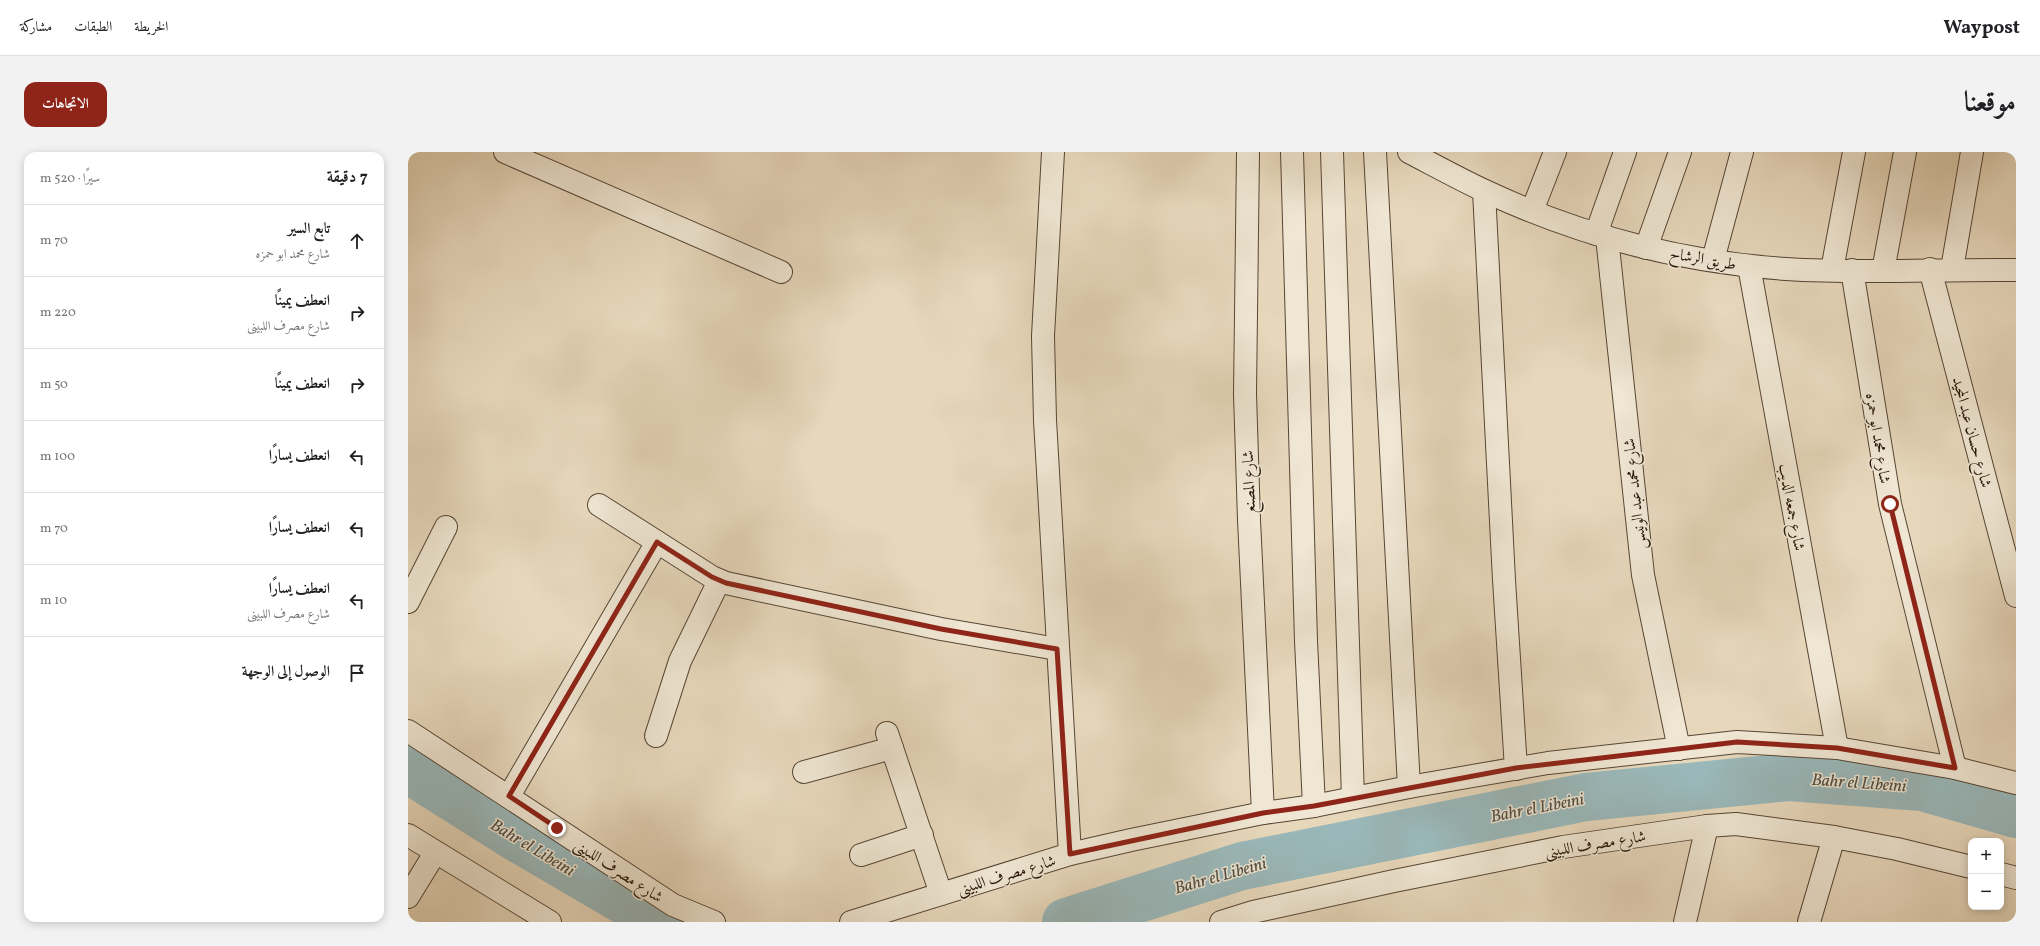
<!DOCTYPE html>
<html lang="ar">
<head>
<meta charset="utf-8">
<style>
  body { margin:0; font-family:Vollkorn,Amiri,serif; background:#f2f2f2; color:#202124; direction:rtl }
  .controls { position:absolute; right:12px; bottom:12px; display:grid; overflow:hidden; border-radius:8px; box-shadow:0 2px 10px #0003 }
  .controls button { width:36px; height:36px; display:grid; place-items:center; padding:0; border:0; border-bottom:1px solid #e0e0e0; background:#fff; color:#202124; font:20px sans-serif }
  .stop { position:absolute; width:12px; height:12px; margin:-9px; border:3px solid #8f2418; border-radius:50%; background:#fff }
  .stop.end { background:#8f2418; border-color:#fff; box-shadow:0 1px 4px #0008 }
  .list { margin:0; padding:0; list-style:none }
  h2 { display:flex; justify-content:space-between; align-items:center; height:52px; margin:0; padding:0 16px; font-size:17px }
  h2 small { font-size:13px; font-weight:400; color:#757577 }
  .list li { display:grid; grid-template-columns:26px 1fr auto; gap:12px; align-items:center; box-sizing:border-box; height:72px; padding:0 16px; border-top:1px solid #e0e0e0 }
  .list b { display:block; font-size:15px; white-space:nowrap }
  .list p { margin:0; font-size:13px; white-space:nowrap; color:#757577 }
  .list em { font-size:13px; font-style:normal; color:#757577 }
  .icon { flex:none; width:22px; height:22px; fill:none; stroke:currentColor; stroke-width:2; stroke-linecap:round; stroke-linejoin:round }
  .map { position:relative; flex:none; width:1608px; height:770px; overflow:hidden; direction:ltr; border-radius:12px }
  header { display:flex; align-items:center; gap:24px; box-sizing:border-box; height:56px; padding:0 20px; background:#fff; border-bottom:1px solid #e0e0e0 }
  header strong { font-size:19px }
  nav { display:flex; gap:22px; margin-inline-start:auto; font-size:14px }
  .intro { display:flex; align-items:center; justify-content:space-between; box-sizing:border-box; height:96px; padding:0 24px }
  h1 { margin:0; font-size:28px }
  .button { padding:10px 18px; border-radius:12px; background:#8f2418; color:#fff; font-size:14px; font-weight:700 }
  main { display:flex; gap:24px; padding:0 24px }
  aside { flex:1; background:#fff; border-radius:12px; box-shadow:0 2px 10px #0003 }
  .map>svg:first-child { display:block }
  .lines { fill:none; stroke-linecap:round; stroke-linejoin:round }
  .river { stroke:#9ab8ba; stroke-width:48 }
  .minor-casing { stroke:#574635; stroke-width:24 }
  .minor { stroke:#efe6d3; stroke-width:22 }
  .route { stroke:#8f2418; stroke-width:5 }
  .labels { text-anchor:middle; stroke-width:3; stroke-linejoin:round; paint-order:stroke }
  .street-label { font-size:16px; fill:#271608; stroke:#efe6d3 }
  .water-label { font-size:17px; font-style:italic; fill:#4f4f46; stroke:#efe6d3 }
</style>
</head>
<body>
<header>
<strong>Waypost</strong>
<nav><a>الخريطة</a><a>الطبقات</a><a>مشاركة</a></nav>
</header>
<div class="intro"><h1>موقعنا</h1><a class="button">الاتجاهات</a></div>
<main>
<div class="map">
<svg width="1608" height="770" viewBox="0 0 1608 770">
  <rect width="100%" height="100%" fill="#e7d8bc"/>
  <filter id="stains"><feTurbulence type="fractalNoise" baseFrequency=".005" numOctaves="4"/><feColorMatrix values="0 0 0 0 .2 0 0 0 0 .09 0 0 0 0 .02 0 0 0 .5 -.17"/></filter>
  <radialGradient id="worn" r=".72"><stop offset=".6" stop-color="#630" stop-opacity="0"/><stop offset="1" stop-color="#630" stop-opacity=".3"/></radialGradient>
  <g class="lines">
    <!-- river -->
    <g class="river">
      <polyline points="0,617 106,684 253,770"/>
      <polyline points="658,770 834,714 1178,645 1381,625 1514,635 1608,662"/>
    </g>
    <defs>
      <g id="minor">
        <polyline points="97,0 373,120"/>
        <polyline points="645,0 635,184 637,268 662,702"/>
        <polyline points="840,0 837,242 841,368 855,661"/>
        <polyline points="884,0 898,489 906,654"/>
        <polyline points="924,0 945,646"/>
        <polyline points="967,0 1001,635"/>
        <path d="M1001,0c25,13 50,27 76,39 94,44 197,71 301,78 76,5 153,0 230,1"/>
        <polyline points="1076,39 1096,428 1108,617"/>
        <polyline points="1124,59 1147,0"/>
        <polyline points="1188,82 1217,0"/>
        <polyline points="1199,85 1235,423 1271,597"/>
        <polyline points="1238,96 1272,0"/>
        <polyline points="1305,108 1334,0"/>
        <polyline points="1341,114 1429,596"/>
        <polyline points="1522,117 1608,444"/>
        <polyline points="1544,117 1564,0"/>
        <polyline points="1424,118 1446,0"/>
        <polyline points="1444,118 1482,352 1547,616"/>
        <polyline points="1475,119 1497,0"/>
        <polyline points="191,353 304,425 318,431 533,477 649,497"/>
        <polyline points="0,450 38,375"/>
        <polyline points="0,579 265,753 306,770"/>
        <polyline points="479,581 533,742"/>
        <polyline points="248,584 272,509 311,429"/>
        <polyline points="396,620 484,596"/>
        <polyline points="101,644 249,390"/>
        <polyline points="0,683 142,770"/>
        <polyline points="453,703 514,683"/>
        <polyline points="1593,722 1608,726"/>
        <polyline points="0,745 27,701"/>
        <polyline points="443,770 662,702 723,688 855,661 906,654 1001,635 1140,611 1329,590 1429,596 1547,616 1608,631"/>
        <polyline points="813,770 845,760 986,729 1155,695 1299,674 1328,672 1426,685 1489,697 1563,715"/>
        <polyline points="1277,770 1299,674"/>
        <polyline points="1401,770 1426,685"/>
      </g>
    </defs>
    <!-- minor casing -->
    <use href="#minor" class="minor-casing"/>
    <!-- minor -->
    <use href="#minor" class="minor"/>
  </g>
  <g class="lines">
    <!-- route -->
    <polyline class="route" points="149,676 101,644 249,390 304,425 318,431 533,477 649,497 662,702 855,661 906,654 1108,616 1329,590 1429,596 1547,616 1482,352"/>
  </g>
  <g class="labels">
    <!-- street labels -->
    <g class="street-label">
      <text transform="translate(1295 106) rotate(10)" y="6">طريق الرشاح</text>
      <text transform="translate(1565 280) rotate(75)" y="6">شارع حسان عبد المجيد</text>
      <text transform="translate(1471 286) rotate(81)" y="6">شارع محمد ابو حمزه</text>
      <text transform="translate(840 330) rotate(-92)" y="6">شارع المصنع</text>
      <text transform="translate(1226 342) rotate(-96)" y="6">شارع محمد عبد الونيس</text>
      <text transform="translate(1385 355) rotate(80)" y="6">شارع جمعه الديب</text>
      <text transform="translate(1187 691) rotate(-9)" y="6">شارع مصرف اللبينى</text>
      <text transform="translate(211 718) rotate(33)" y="6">شارع مصرف اللبينى</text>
      <text transform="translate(598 722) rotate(-17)" y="6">شارع مصرف اللبينى</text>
    </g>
    <!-- water labels -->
    <g class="water-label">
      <text transform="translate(1451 630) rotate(4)" y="6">Bahr el Libeini</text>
      <text transform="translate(1129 655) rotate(-11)" y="6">Bahr el Libeini</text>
      <text transform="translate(125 695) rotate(31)" y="6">Bahr el Libeini</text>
      <text transform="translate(812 723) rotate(-16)" y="6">Bahr el Libeini</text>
    </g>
  </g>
  <rect width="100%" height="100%" filter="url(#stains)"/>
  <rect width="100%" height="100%" fill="url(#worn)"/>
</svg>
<div class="controls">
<button>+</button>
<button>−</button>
</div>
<div class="stop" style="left:1482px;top:352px"></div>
<div class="stop end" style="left:149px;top:676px"></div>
</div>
<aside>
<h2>7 دقيقة<small>سيرًا · 520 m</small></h2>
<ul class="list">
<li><svg class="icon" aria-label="ahead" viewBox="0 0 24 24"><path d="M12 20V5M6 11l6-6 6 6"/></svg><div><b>تابع السير</b><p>شارع محمد ابو حمزه</p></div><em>70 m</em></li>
<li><svg class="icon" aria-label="right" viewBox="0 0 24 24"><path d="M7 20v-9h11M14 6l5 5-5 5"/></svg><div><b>انعطف يمينًا</b><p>شارع مصرف اللبينى</p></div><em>220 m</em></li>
<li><svg class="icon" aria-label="right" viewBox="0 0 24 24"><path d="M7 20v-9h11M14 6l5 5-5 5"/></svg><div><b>انعطف يمينًا</b></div><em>50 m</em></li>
<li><svg class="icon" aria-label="left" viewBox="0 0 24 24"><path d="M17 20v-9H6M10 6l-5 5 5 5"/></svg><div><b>انعطف يسارًا</b></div><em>100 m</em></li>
<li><svg class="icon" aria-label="left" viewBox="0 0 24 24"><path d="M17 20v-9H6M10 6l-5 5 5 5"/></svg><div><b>انعطف يسارًا</b></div><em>70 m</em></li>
<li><svg class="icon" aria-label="left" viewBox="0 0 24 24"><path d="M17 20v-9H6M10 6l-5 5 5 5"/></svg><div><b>انعطف يسارًا</b><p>شارع مصرف اللبينى</p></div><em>10 m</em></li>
<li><svg class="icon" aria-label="arrive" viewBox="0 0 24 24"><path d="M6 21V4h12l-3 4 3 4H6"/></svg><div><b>الوصول إلى الوجهة</b></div></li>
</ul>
</aside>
</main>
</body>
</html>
